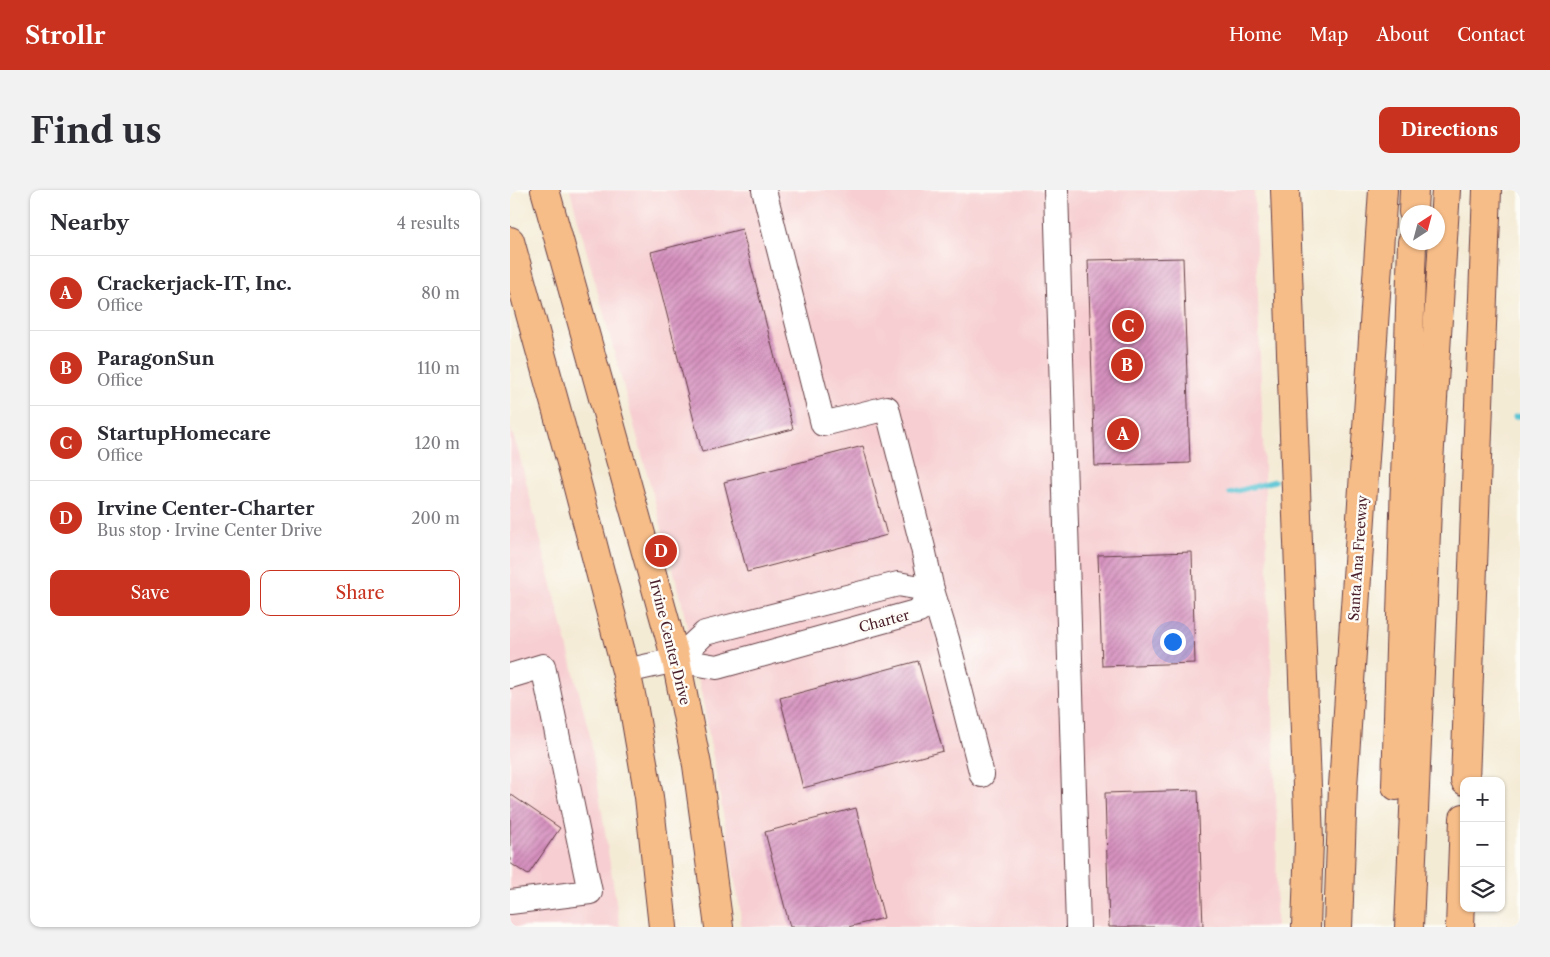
<!DOCTYPE html>
<html lang="en">
<head>
<meta charset="utf-8">
<style>
  body { margin:0; font-family:"Libre Caslon Text",serif; background:#f2f2f3; color:#2b2b33 }
  .controls { position:absolute; right:15px; bottom:15px; display:grid; overflow:hidden; border-radius:10px; box-shadow:0 1px 4px #0004 }
  .controls button { width:45px; height:45px; display:grid; place-items:center; padding:0; border:0; border-bottom:1px solid #e1e1e2; background:#fff; color:#2b2b33; font:25px sans-serif }
  .compass { position:absolute; left:890px; top:15px; width:45px; height:45px; border-radius:50%; background:#fff; box-shadow:0 1px 4px #0004; rotate:36deg }
  .you { position:absolute; left:662px; top:451px; width:18px; height:18px; margin:-12px; border:4px solid #fff; border-radius:50%; background:#1a73e8; box-shadow:0 0 0 8px #1a73e833 }
  .badge { display:grid; place-items:center; width:32px; height:32px; border-radius:50%; background:#c8321e; color:#fff; font-size:16px; font-weight:700 }
  .pin { position:absolute; translate:-50% -50%; border:2px solid #fff; box-shadow:0 1px 5px #0006 }
  .list { margin:0; padding:0; list-style:none }
  h2 { display:flex; justify-content:space-between; align-items:center; height:65px; margin:0; padding:0 20px; font-size:21px }
  h2 small { font-size:16px; font-weight:400; color:#7c7c81 }
  .list li { display:grid; grid-template-columns:32px 1fr auto; gap:15px; align-items:center; box-sizing:border-box; height:75px; padding:0 20px; border-top:1px solid #e1e1e2 }
  .list b { display:block; font-size:19px; white-space:nowrap }
  .list p { margin:0; font-size:16px; white-space:nowrap; color:#7c7c81 }
  .list em { font-size:16px; font-style:normal; color:#7c7c81 }
  .actions { display:flex; gap:10px; padding:15px 20px }
  .actions a { flex:1; padding:11px 0; border:1px solid #c8321e; border-radius:10px; text-align:center; font-size:18px; color:#c8321e }
  .actions .main { background:#c8321e; color:#fff }
  .icon { flex:none; width:28px; height:28px; fill:none; stroke:currentColor; stroke-width:2; stroke-linecap:round; stroke-linejoin:round }
  .map { position:relative; flex:none; width:1010px; height:737px; overflow:hidden; border-radius:10px }
  header { display:flex; align-items:center; gap:30px; box-sizing:border-box; height:70px; padding:0 25px; background:#c8321e; color:#fff }
  header strong { font-size:24px }
  nav { display:flex; gap:28px; margin-inline-start:auto; font-size:18px }
  .intro { display:flex; align-items:center; justify-content:space-between; box-sizing:border-box; height:120px; padding:0 30px }
  h1 { margin:0; font-size:35px }
  .button { padding:12px 22px; border-radius:10px; background:#c8321e; color:#fff; font-size:18px; font-weight:700 }
  main { display:flex; gap:30px; padding:0 30px }
  aside { flex:1; background:#fff; border-radius:10px; box-shadow:0 1px 4px #0004 }
  .map>svg:first-child { display:block }
  .built { fill:#f7cfd2 }
  .lines { fill:none; stroke-linecap:round; stroke-linejoin:round }
  .stream { stroke:#59c4d4; stroke-width:5 }
  .building { fill:url(#building-hatch) }
  .minor-casing { stroke:#643e44; stroke-width:26 }
  .major-casing { stroke:#643e44; stroke-width:30 }
  .highway-casing { stroke:#643e44; stroke-width:30 }
  .minor { stroke:#fff; stroke-width:24 }
  .major { stroke:#f7bd88; stroke-width:28 }
  .highway { stroke:#f7bd88; stroke-width:28 }
  .labels { text-anchor:middle; stroke-width:5; stroke-linejoin:round; paint-order:stroke }
  .street-label { font-size:14px; fill:#4a1f2b; stroke:#fdfcf7 }
</style>
</head>
<body>
<header>
<strong>Strollr</strong>
<nav><a>Home</a><a>Map</a><a>About</a><a>Contact</a></nav>
</header>
<div class="intro"><h1>Find us</h1><a class="button">Directions</a></div>
<main>
<aside>
<h2>Nearby<small>4 results</small></h2>
<ul class="list">
<li><span class="badge">A</span><div><b>Crackerjack-IT, Inc.</b><p>Office</p></div><em>80 m</em></li>
<li><span class="badge">B</span><div><b>ParagonSun</b><p>Office</p></div><em>110 m</em></li>
<li><span class="badge">C</span><div><b>StartupHomecare</b><p>Office</p></div><em>120 m</em></li>
<li><span class="badge">D</span><div><b>Irvine Center-Charter</b><p>Bus stop · Irvine Center Drive</p></div><em>200 m</em></li>
</ul>
<div class="actions"><a class="main">Save</a><a>Share</a></div>
</aside>
<div class="map">
<svg width="1010" height="737" viewBox="0 0 1010 737">
  <defs>
    <pattern id="building-hatch" width="6" height="6" patternUnits="userSpaceOnUse" patternTransform="scale(1.25)"><rect width="6" height="6" fill="#d691bf"/><path d="M-1 1l2-2M0 6l6-6M5 7l2-2" fill="none" stroke="#b0769b"/></pattern>
  </defs>
  <rect width="100%" height="100%" fill="#fdfcf7"/>
  <filter id="ink" filterUnits="userSpaceOnUse"><feTurbulence type="fractalNoise" baseFrequency=".02" numOctaves="2"/><feDisplacementMap in="SourceGraphic" scale="10" xChannelSelector="R" yChannelSelector="G"/><feConvolveMatrix kernelMatrix="1 2 1 2 8 2 1 2 1" color-interpolation-filters="sRGB"/></filter>
  <filter id="wash" filterUnits="userSpaceOnUse"><feTurbulence type="fractalNoise" baseFrequency=".0096" numOctaves="4" result="noise"/><feDisplacementMap in="SourceGraphic" scale="20" xChannelSelector="R" yChannelSelector="G"/><feGaussianBlur stdDeviation="1.12" result="paint"/><feColorMatrix in="noise" values="0 0 0 0 0 0 0 0 0 0 0 0 0 0 0 0 0 1.4 0 .05"/><feComposite in="paint" operator="in"/></filter>
  <g filter="url(#wash)">
    <rect width="100%" height="100%" fill="#f4ebd5"/>
    <!-- built -->
    <g class="built">
      <polygon points="60,0 744,0 767,636 766,737 231,737 230,719 192,506 170,404"/>
      <polygon points="0,237 8,260 80,546 110,737 0,737"/>
    </g>
    <g class="lines">
      <!-- stream -->
      <g class="stream">
        <polyline points="1005,227 1010,226"/>
        <polyline points="720,303 765,291"/>
      </g>
    </g>
    <g id="blocks">
      <!-- building -->
      <g class="building">
        <polygon points="232,39 283,239 192,262 141,62"/>
        <polygon points="673,68 680,273 585,276 578,70"/>
        <polygon points="353,256 377,345 237,382 214,292"/>
        <polygon points="682,362 685,473 592,476 588,365"/>
        <polygon points="408,471 433,561 293,598 270,508"/>
        <polygon points="688,600 693,737 599,737 595,603"/>
        <polygon points="0,604 50,638 18,685 0,673"/>
        <polygon points="346,618 374,728 338,737 280,737 255,642"/>
      </g>
    </g>
  </g>
  <g filter="url(#ink)">
    <use href="#blocks" fill-opacity="0" stroke="#643e44" stroke-width="1"/>
    <g class="lines">
      <defs>
        <g id="minor">
          <polyline points="254,0 313,234 377,218 413,358 422,400 437,449 472,585"/>
          <polyline points="546,0 568,737"/>
          <polyline points="116,481 166,470 207,477 409,421 422,400 388,394 195,443 166,470"/>
          <polyline points="0,486 33,476 80,702 0,712"/>
        </g>
        <g id="major">
          <polyline points="35,0 166,470 187,575 209,737"/>
          <polyline points="0,51 67,294 116,481 123,514 139,607 153,737"/>
        </g>
        <g id="highway">
          <polyline points="775,0 799,651 796,737"/>
          <polyline points="903,22 904,0"/>
          <polyline points="955,591 977,0"/>
          <polyline points="886,596 902,52"/>
          <polyline points="828,737 833,596 873,0"/>
          <polyline points="899,737 919,273 936,0"/>
          <polyline points="950,737 954,628"/>
        </g>
      </defs>
      <!-- minor casing -->
      <use href="#minor" class="minor-casing"/>
      <!-- major casing -->
      <use href="#major" class="major-casing"/>
      <!-- highway casing -->
      <use href="#highway" class="highway-casing"/>
      <!-- minor -->
      <use href="#minor" class="minor"/>
      <!-- major -->
      <use href="#major" class="major"/>
      <!-- highway -->
      <use href="#highway" class="highway"/>
    </g>
  </g>
  <g class="labels">
    <!-- street labels -->
    <g class="street-label">
      <text transform="translate(848 368) rotate(-86)" y="5">Santa Ana Freeway</text>
      <text transform="translate(374 431) rotate(-15)" y="5">Charter</text>
      <text transform="translate(160 452) rotate(76)" y="5">Irvine Center Drive</text>
    </g>
  </g>
</svg>
<div class="controls">
<button>+</button>
<button>−</button>
<button><svg class="icon" aria-label="layers" viewBox="0 0 24 24"><path d="M12 4l9 5-9 5-9-5zM3 14l9 5 9-5"/></svg></button>
</div>
<svg class="compass" viewBox="-18 -18 36 36"><path d="M0-13l5 13h-10z" fill="#e53935"/><path d="M0 13l5-13h-10z" fill="#7c7c81"/></svg>
<div class="you"></div>
<div class="pin badge" style="left:613px;top:244px">A</div>
<div class="pin badge" style="left:617px;top:175px">B</div>
<div class="pin badge" style="left:618px;top:136px">C</div>
<div class="pin badge" style="left:151px;top:361px">D</div>
</div>
</main>
</body>
</html>
